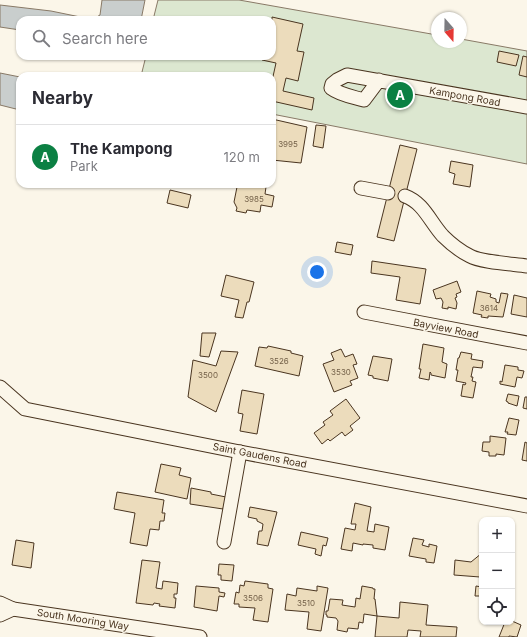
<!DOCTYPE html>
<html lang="en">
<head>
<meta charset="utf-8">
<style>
  body { margin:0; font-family:Inter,sans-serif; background:#f7f7f7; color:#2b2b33 }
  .controls { position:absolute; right:12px; bottom:12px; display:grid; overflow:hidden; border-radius:8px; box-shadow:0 1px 3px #0004 }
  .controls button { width:36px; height:36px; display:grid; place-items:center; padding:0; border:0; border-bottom:1px solid #e1e1e2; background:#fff; color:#2b2b33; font:20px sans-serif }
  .compass { position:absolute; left:431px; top:12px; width:36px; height:36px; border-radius:50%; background:#fff; box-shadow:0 1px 3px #0004; rotate:160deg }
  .you { position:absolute; left:317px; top:272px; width:14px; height:14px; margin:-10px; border:3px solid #fff; border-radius:50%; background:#1a73e8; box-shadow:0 0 0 6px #1a73e833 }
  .badge { display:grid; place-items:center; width:26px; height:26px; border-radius:50%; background:#0b8043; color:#fff; font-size:13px; font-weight:700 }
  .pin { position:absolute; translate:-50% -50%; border:2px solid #fff; box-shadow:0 1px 4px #0006 }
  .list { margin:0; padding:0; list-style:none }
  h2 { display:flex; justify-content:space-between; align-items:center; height:52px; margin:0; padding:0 16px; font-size:17px }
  h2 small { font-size:13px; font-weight:400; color:#7c7c81 }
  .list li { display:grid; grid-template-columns:26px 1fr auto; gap:12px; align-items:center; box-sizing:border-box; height:64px; padding:0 16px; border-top:1px solid #e1e1e2 }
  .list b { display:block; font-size:15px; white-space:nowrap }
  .list p { margin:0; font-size:13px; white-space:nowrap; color:#7c7c81 }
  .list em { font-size:13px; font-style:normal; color:#7c7c81 }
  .icon { flex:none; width:22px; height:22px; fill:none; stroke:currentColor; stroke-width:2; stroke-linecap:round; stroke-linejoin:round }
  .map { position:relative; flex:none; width:527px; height:637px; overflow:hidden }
  .search { position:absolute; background:#fff; box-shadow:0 1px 3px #0004; left:16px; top:16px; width:260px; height:44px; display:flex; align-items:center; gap:10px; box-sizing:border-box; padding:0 14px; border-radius:12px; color:#7c7c81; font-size:15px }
  .panel { position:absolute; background:#fff; box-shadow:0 1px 3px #0004; left:16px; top:72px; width:260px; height:116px; border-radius:12px }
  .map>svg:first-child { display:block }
  .green { fill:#dce7d0; stroke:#887966 }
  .water { fill:#c9cecd; stroke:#887966 }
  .building { fill:#ecdcbc; stroke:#4a3520 }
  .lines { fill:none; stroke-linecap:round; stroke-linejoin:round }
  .minor-casing { stroke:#4a3520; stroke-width:15 }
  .minor { stroke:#fbf6e9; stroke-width:13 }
  .labels { text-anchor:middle; stroke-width:3; stroke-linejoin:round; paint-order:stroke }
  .number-label { font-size:8px; fill:#725f47 }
  .street-label { font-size:10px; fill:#4a3520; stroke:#fbf6e9 }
</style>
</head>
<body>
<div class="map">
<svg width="527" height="637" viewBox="0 0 527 637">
  <rect width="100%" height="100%" fill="#fbf6e9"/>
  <!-- green -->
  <polygon class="green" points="158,0 239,0 437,35 437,42 461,42 461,39 527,51 527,164 272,114 272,76 141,76 146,56 272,56 272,20 153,20"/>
  <!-- water -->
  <g class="water">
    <polygon points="102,0 145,0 141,20 20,20 20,30 0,27 0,5 51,11 90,19 95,18 100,15"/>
    <polygon points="0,73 20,77 20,110 0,105"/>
  </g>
  <!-- building -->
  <g class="building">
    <polygon points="272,17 303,24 297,51 304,52 298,81 286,78 283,91 314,98 312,110 272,101 272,81 276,63 262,60 263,56 272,56"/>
    <polygon points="499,51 519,55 516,66 497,62"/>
    <polygon points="523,56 527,57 527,77 519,75"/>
    <polygon points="272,119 307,127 301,163 272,160"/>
    <polygon points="316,125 326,126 323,148 313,146"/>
    <polygon points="400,145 417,149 394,241 377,237"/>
    <polygon points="451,161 473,165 470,187 453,184 455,174 449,172"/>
    <polygon points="241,184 261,184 261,186 266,187 265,194 274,196 272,207 261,205 260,212 247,210 246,213 236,211 237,208 234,202 237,187"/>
    <polygon points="170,190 191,195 188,208 167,203"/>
    <polygon points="337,242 353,245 351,255 335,252"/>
    <polygon points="372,261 426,269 420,304 396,300 400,277 371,273"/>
    <polygon points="226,275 254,282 249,302 247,302 243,318 235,317 239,300 221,296"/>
    <polygon points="457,281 461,292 456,294 457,297 455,298 457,303 456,309 448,307 448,309 442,308 443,302 441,298 436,299 433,290"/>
    <polygon points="477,291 491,294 490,297 496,299 496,302 499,303 501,293 508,294 503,317 488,316 488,318 481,317 482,315 473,313"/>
    <polygon points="514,295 527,298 527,317 511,314"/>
    <polygon points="202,333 216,333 209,357 200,356"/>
    <polygon points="423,344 444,348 442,362 447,364 445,378 431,375 431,373 430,372 429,380 419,378 421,369 419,369"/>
    <polygon points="268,346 291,351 291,353 303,356 299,376 255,366 259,347 267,348"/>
    <polygon points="341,349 345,357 353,354 357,364 353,365 358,378 350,381 352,385 334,392 323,364 334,360 331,353"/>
    <polygon points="221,351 238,352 216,412 188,397 193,360 216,366"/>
    <polygon points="461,352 472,354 471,359 483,361 482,368 473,367 471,377 473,377 472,381 476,382 473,398 461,396 463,384 465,385 466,383 456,381 458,370 456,370 458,358 459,358"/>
    <polygon points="373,356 392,359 388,381 373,378 373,376 368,375"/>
    <polygon points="505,365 518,367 518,370 524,371 522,378 517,377 515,387 500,384 500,381 502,382"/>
    <polygon points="242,390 264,394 257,434 240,431 243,414 238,413"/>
    <polygon points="508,394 519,396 517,406 508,403 508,402 506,401"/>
    <polygon points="525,397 527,397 527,409 523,408"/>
    <polygon points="346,399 360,418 350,426 353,430 345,436 342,432 330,441 328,439 322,444 314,433 325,425 323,422 333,415 330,411"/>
    <polygon points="509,418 519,420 516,435 507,434 508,432 505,432"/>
    <polygon points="490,436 506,438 504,455 496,454 496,456 489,456 489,452 482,451 483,442 490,442"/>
    <polygon points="525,442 527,443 527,461 522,460"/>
    <polygon points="161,464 181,468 179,475 191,478 187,499 155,492"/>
    <polygon points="191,488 211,492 211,494 226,497 223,509 190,504"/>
    <polygon points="117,492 164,500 162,513 165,513 164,521 160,521 159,530 150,529 147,546 130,543 135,513 114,509"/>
    <polygon points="355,503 371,507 367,531 374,532 375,524 389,527 385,550 373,548 373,545 363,544 363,545 353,543 352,551 341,549 345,528 355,530 356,524 351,524"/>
    <polygon points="250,507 277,512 268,546 257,544 259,531 262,531 263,524 257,521 257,519 248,517"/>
    <polygon points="301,532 328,538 326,546 323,545 321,556 315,554 316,549 298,545"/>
    <polygon points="413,538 424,540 422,545 429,547 429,544 437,546 434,563 426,562 426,559 409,556"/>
    <polygon points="16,540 34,543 31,568 12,565"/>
    <polygon points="482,553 482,578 480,577 454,575 455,560 471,562"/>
    <polygon points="142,560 160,562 156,588 162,589 163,581 178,583 177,594 174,594 174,598 176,598 175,608 159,606 160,604 154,603 153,605 136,603"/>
    <polygon points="219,564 234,565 232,581 221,580 221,575 218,575"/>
    <polygon points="245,581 268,584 268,588 273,589 268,622 253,620 255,608 239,607 239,604 234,604 236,592 239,593 240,585 244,586"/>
    <polygon points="196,586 219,588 219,592 225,593 224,597 219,596 217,611 194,607"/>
    <polygon points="317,586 328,588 321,631 307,629 309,612 285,610 287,594 296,596 297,588 317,591"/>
    <polygon points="362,586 373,588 373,589 375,589 374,599 375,599 377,616 364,614 363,623 359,622 358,629 348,628 347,632 337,630 338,621 336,618 327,617 327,615 326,615 326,611 328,611 330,599 343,600 342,605 355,607 356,598 360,599"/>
    <polygon points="476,586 482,587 482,596 475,596"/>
    <polygon points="400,602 428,605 426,625 457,627 456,637 420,637 421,631 408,630 407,637 375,637 377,616 399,618"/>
    <polygon points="512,621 521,625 517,637 509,636 509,637 499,637 505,622"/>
  </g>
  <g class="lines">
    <defs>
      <g id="minor">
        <path d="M379,80l-15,20c-10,-3 -24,-5 -33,-12l1,-4 5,-4 10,-5 180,32"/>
        <polyline points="361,188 388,193"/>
        <path d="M405,196c19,7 25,26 38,40 7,7 17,15 27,20 10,6 43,8 57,10"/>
        <polyline points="364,312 527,343"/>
        <polyline points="0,387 25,409 240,452 527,506"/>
        <polyline points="224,542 240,452"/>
        <polyline points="0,603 13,609 0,615"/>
        <polyline points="13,609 200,637"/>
      </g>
    </defs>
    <!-- minor casing -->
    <use href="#minor" class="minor-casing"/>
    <!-- minor -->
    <use href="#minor" class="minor"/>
  </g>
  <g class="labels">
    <!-- number labels -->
    <g class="number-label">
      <text x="288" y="147">3995</text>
      <text x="254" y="202">3985</text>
      <text x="489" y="311">3614</text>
      <text x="279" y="364">3526</text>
      <text x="341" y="375">3530</text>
      <text x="208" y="378">3500</text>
      <text x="253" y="601">3506</text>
      <text x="306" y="606">3510</text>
    </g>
    <!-- street labels -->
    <g class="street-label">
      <text transform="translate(465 96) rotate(10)" y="4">Kampong Road</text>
      <text transform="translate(446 328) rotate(11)" y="4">Bayview Road</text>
      <text transform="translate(260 455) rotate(11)" y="4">Saint Gaudens Road</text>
      <text transform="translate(83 619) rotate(9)" y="4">South Mooring Way</text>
    </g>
  </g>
</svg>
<div class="controls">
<button>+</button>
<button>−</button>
<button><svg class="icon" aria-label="locate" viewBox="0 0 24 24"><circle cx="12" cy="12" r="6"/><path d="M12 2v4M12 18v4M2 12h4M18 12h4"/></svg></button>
</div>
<svg class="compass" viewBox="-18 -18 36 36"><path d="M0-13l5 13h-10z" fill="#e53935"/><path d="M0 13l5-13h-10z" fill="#7c7c81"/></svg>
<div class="you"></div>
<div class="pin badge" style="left:400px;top:95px">A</div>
<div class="search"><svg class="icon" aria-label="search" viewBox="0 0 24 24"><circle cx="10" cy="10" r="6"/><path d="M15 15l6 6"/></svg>Search here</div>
<section class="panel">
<h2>Nearby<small></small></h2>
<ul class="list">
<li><span class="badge">A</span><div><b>The Kampong</b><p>Park</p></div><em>120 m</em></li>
</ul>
</section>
</div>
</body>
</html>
